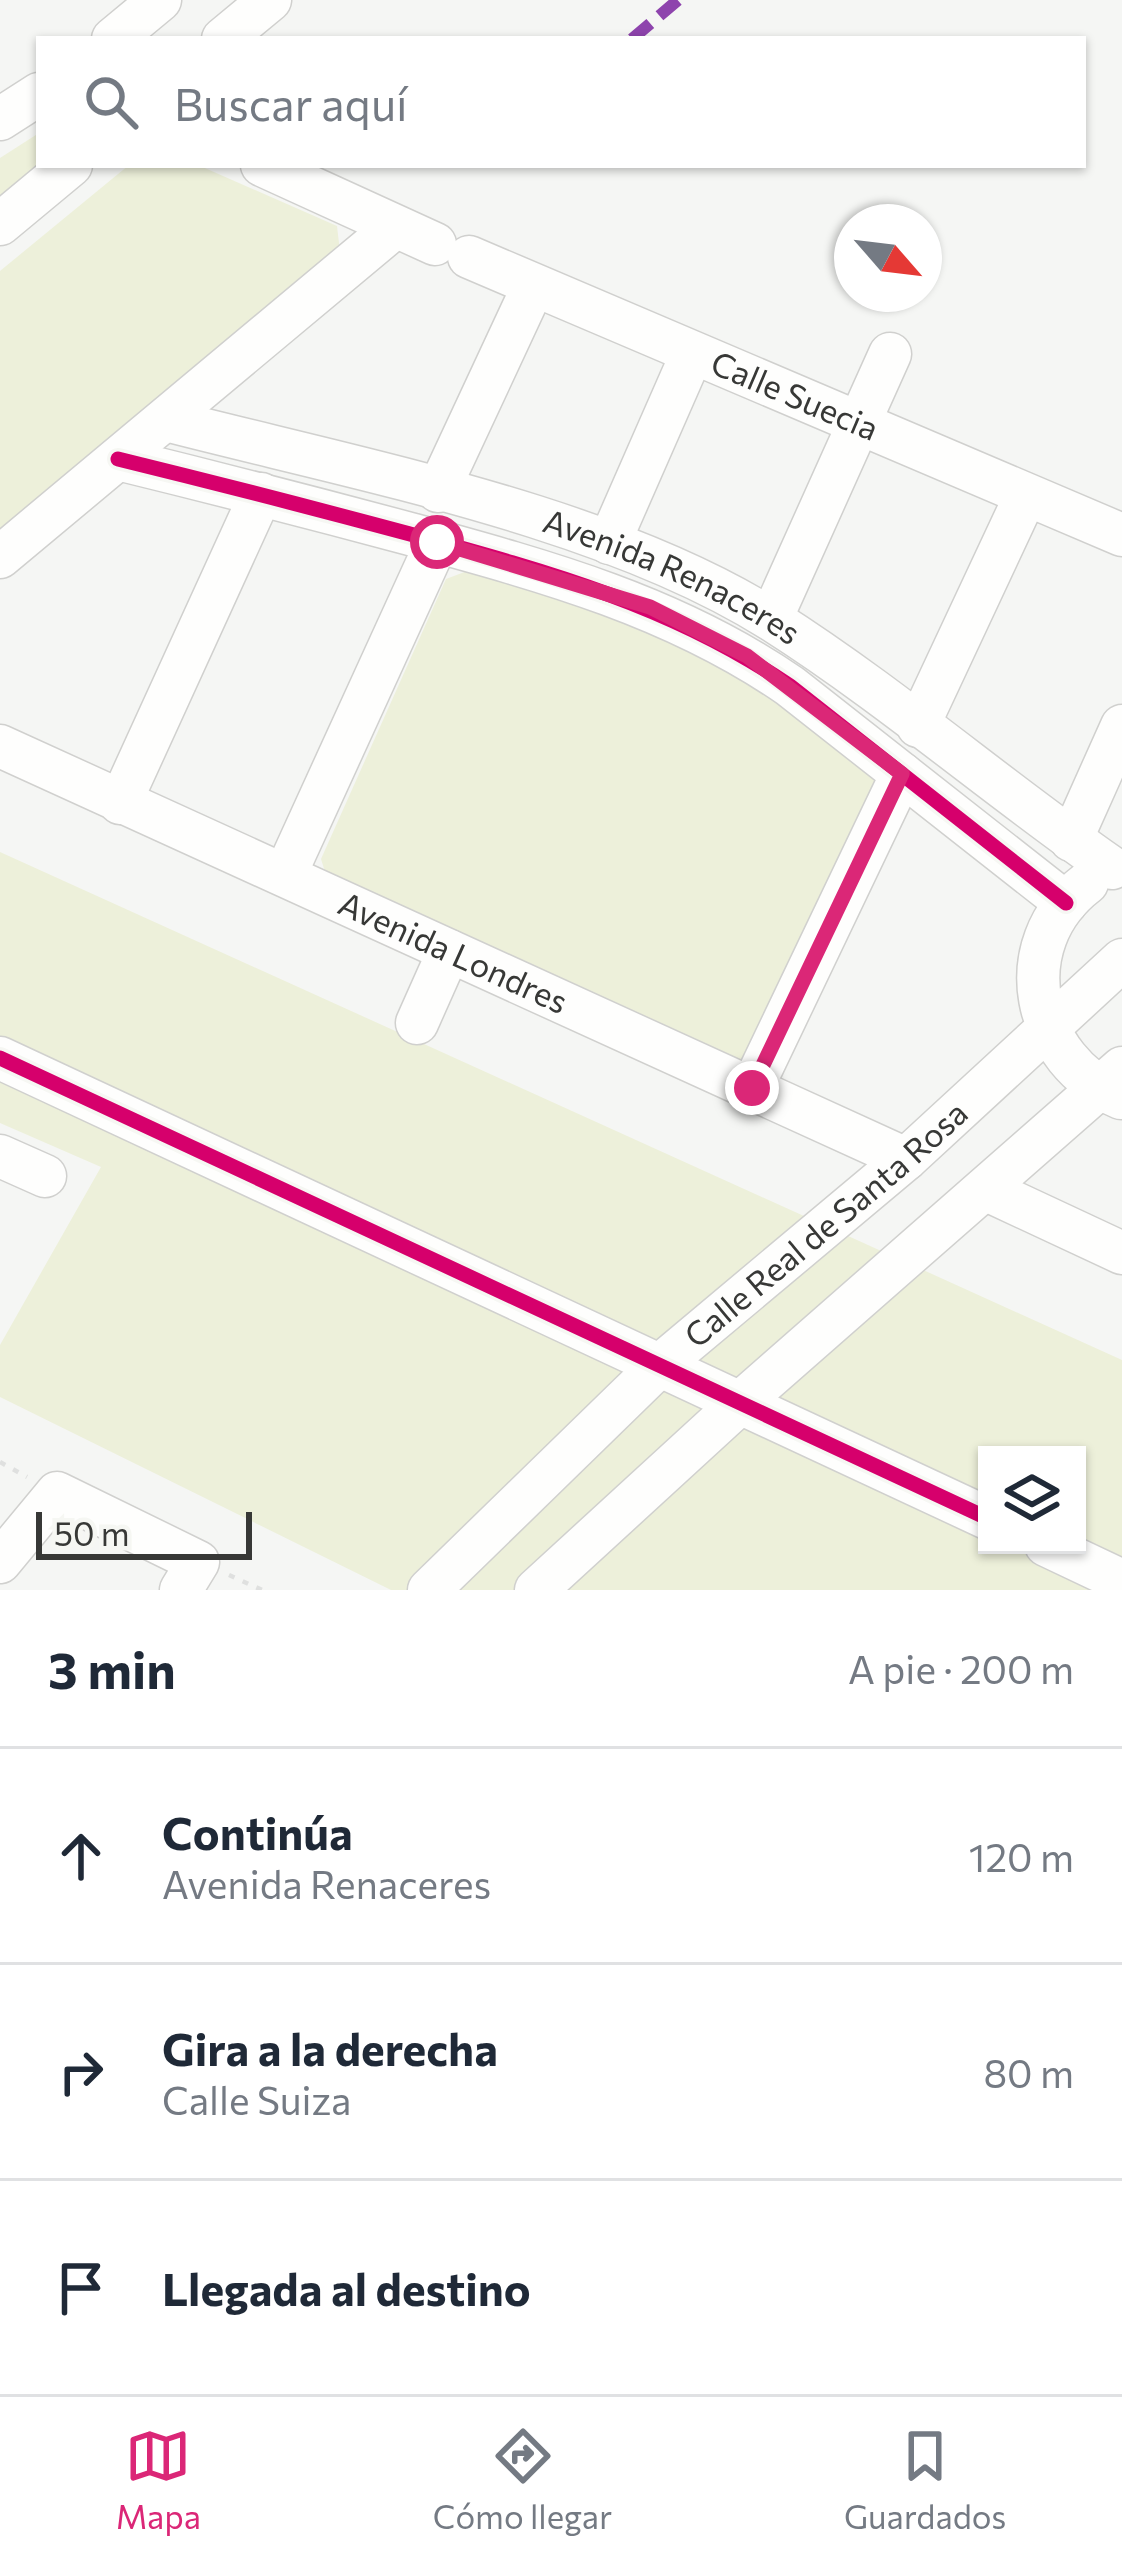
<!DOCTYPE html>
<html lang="es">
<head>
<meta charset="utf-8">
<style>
  body { margin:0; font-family:Commissioner,sans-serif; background:#f6f6f7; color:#1f2937 }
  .controls { position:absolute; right:36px; bottom:36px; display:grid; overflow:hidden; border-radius:0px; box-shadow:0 3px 9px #0004 }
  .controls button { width:108px; height:108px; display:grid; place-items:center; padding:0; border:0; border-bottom:3px solid #e0e1e3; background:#fff; color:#1f2937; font:60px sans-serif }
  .compass { position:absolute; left:834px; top:204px; width:108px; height:108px; border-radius:50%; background:#fff; box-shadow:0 3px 9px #0004; rotate:118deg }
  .scale { position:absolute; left:36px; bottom:30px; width:216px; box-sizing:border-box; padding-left:12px; border:6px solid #373836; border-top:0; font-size:33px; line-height:42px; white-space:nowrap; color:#373836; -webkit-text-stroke:9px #f6f7f3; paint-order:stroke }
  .stop { position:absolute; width:36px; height:36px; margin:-27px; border:9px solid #db2777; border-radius:50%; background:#fff }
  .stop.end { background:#db2777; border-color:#fff; box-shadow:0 3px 12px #0008 }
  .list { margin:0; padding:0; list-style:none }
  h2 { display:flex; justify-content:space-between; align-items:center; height:156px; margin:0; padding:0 48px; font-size:51px }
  h2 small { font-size:39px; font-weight:400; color:#747a83 }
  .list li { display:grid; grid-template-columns:78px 1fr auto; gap:36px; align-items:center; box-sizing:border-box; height:216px; padding:0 48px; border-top:3px solid #e0e1e3 }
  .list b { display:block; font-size:45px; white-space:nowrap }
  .list p { margin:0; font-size:39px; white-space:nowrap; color:#747a83 }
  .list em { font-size:39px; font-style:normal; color:#747a83 }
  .icon { flex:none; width:66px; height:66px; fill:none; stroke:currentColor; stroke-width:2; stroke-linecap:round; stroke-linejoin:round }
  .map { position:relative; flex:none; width:1122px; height:1590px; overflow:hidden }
  .search { position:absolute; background:#fff; box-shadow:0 3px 9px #0004; left:36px; right:36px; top:36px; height:132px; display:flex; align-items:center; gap:30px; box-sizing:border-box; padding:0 42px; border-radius:0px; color:#747a83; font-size:45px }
  .sheet { height:804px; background:#fff }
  nav { display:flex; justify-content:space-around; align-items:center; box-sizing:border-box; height:168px; border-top:3px solid #e0e1e3; background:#fff; font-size:33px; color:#747a83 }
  nav a { display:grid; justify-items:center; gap:6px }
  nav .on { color:#db2777 }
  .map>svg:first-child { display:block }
  .green { fill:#edf0da; fill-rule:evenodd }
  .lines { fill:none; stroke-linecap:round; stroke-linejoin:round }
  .minor-casing { stroke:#d0d0ce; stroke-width:45 }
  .path { stroke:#dfe0df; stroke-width:4.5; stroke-dasharray:6 9; stroke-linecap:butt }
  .minor { stroke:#fefefd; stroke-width:42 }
  .quiet { stroke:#8e44ad; stroke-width:12; stroke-dasharray:24 12; stroke-linecap:butt }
  .cycleway-casing { stroke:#f6f7f3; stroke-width:22 }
  .cycleway { stroke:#d6006c; stroke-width:15 }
  .route { stroke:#db2777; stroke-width:15 }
  .labels { text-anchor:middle; stroke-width:9; stroke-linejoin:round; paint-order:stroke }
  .street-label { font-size:33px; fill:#373836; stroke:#f6f7f3 }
</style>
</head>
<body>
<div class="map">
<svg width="1122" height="1590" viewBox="0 0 1122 1590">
  <rect width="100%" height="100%" fill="#f5f6f4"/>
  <!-- green -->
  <g class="green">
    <polygon points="39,133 39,165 0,212 0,158"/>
    <polygon points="129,165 198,165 337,226 340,252 0,535 0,271"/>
    <polygon points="475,568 594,606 769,691 878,778 746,1067 327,878 321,859 446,579"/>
    <path d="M0,852l1122,508v230h-731l-391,-193v-52l101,-178 -101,-44zM987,1455h90v90h-90z"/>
  </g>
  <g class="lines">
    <defs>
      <g id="minor">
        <polyline points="113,39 160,0"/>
        <polyline points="223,39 270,0"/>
        <polyline points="0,119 39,94"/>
        <polyline points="262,165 435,244"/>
        <polyline points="0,224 71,165"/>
        <path id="s1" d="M469,257l653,278"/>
        <path id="s2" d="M166,420c189,49 441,96 606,200 118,75 225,168 340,248"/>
        <path d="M118,459c98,24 195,49 292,75 135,37 264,72 380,152l276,217"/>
        <polyline points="438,491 533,287"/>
        <polyline points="609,543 691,356"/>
        <polyline points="0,557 395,227"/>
        <polyline points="771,619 890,354"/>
        <polyline points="918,726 1026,495"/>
        <path id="s3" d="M0,746l906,413"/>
        <polyline points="120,803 261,494"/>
        <polyline points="1071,840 1122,726"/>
        <polyline points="285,875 437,542"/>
        <path d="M1087,883c-81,62 -55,178 34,215"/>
        <polyline points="417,1023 449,951"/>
        <polyline points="0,1058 987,1518"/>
        <polyline points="752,1088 902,774"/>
        <polyline points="0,1156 45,1176"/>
        <polyline points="987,1190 1122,1253"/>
        <polyline points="1046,1545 1122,1581"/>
        <polyline points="0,1562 57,1493 198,1562 181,1590"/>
        <path id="s4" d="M429,1590l230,-224 247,-207 216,-199"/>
        <polyline points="536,1590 740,1403 1122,1068"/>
      </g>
    </defs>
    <!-- minor casing -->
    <use href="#minor" class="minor-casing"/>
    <!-- path -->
    <g class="path">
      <polyline points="0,1462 27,1477"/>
      <polyline points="229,1575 262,1590"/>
    </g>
    <!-- minor -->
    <use href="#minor" class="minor"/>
    <!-- quiet -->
    <polyline class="quiet" points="632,39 678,0"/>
    <defs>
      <g id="cycleway">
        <path d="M118,459c98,24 195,49 292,75 135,37 264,72 380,152l276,217"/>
        <polyline points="0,1058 987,1518"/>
      </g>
    </defs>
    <!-- cycleway casing -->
    <use href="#cycleway" class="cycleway-casing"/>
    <!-- cycleway -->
    <use href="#cycleway" class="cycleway"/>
  </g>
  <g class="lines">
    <!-- route -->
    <polyline class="route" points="437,542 650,607 747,656 902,774 752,1088"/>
  </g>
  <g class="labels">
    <!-- street labels -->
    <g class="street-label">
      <text dy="12" stroke="none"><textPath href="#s1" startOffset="354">Calle Suecia</textPath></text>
      <text dy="12" stroke="none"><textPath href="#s2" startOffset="531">Avenida Renaceres</textPath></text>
      <text dy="12" stroke="none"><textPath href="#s3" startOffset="498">Avenida Londres</textPath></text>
      <text dy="12" stroke="none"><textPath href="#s4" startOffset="540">Calle Real de Santa Rosa</textPath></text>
    </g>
  </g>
</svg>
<div class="controls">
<button><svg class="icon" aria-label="layers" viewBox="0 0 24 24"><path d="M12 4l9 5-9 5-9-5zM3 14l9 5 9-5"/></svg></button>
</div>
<svg class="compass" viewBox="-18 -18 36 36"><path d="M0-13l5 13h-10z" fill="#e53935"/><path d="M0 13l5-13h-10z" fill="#747a83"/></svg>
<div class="scale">50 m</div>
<div class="stop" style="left:437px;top:542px"></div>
<div class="stop end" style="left:752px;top:1088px"></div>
<div class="search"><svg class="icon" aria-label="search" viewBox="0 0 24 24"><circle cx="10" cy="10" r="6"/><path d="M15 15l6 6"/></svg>Buscar aquí</div>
</div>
<section class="sheet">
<h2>3 min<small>A pie · 200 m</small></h2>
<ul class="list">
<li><svg class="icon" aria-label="ahead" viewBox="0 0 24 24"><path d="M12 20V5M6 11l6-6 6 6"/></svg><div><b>Continúa</b><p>Avenida Renaceres</p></div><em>120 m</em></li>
<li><svg class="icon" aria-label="right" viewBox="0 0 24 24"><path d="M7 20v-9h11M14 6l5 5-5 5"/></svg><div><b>Gira a la derecha</b><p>Calle Suiza</p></div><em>80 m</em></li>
<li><svg class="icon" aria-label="arrive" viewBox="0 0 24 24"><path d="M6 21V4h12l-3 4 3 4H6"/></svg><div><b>Llegada al destino</b></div></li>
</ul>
</section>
<nav>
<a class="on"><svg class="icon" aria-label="map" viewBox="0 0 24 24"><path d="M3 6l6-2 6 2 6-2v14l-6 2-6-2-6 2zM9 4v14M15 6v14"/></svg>Mapa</a>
<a><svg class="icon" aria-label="directions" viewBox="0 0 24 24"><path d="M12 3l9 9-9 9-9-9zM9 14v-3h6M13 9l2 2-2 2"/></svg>Cómo llegar</a>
<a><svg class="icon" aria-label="saved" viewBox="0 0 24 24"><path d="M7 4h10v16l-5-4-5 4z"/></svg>Guardados</a>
</nav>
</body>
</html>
